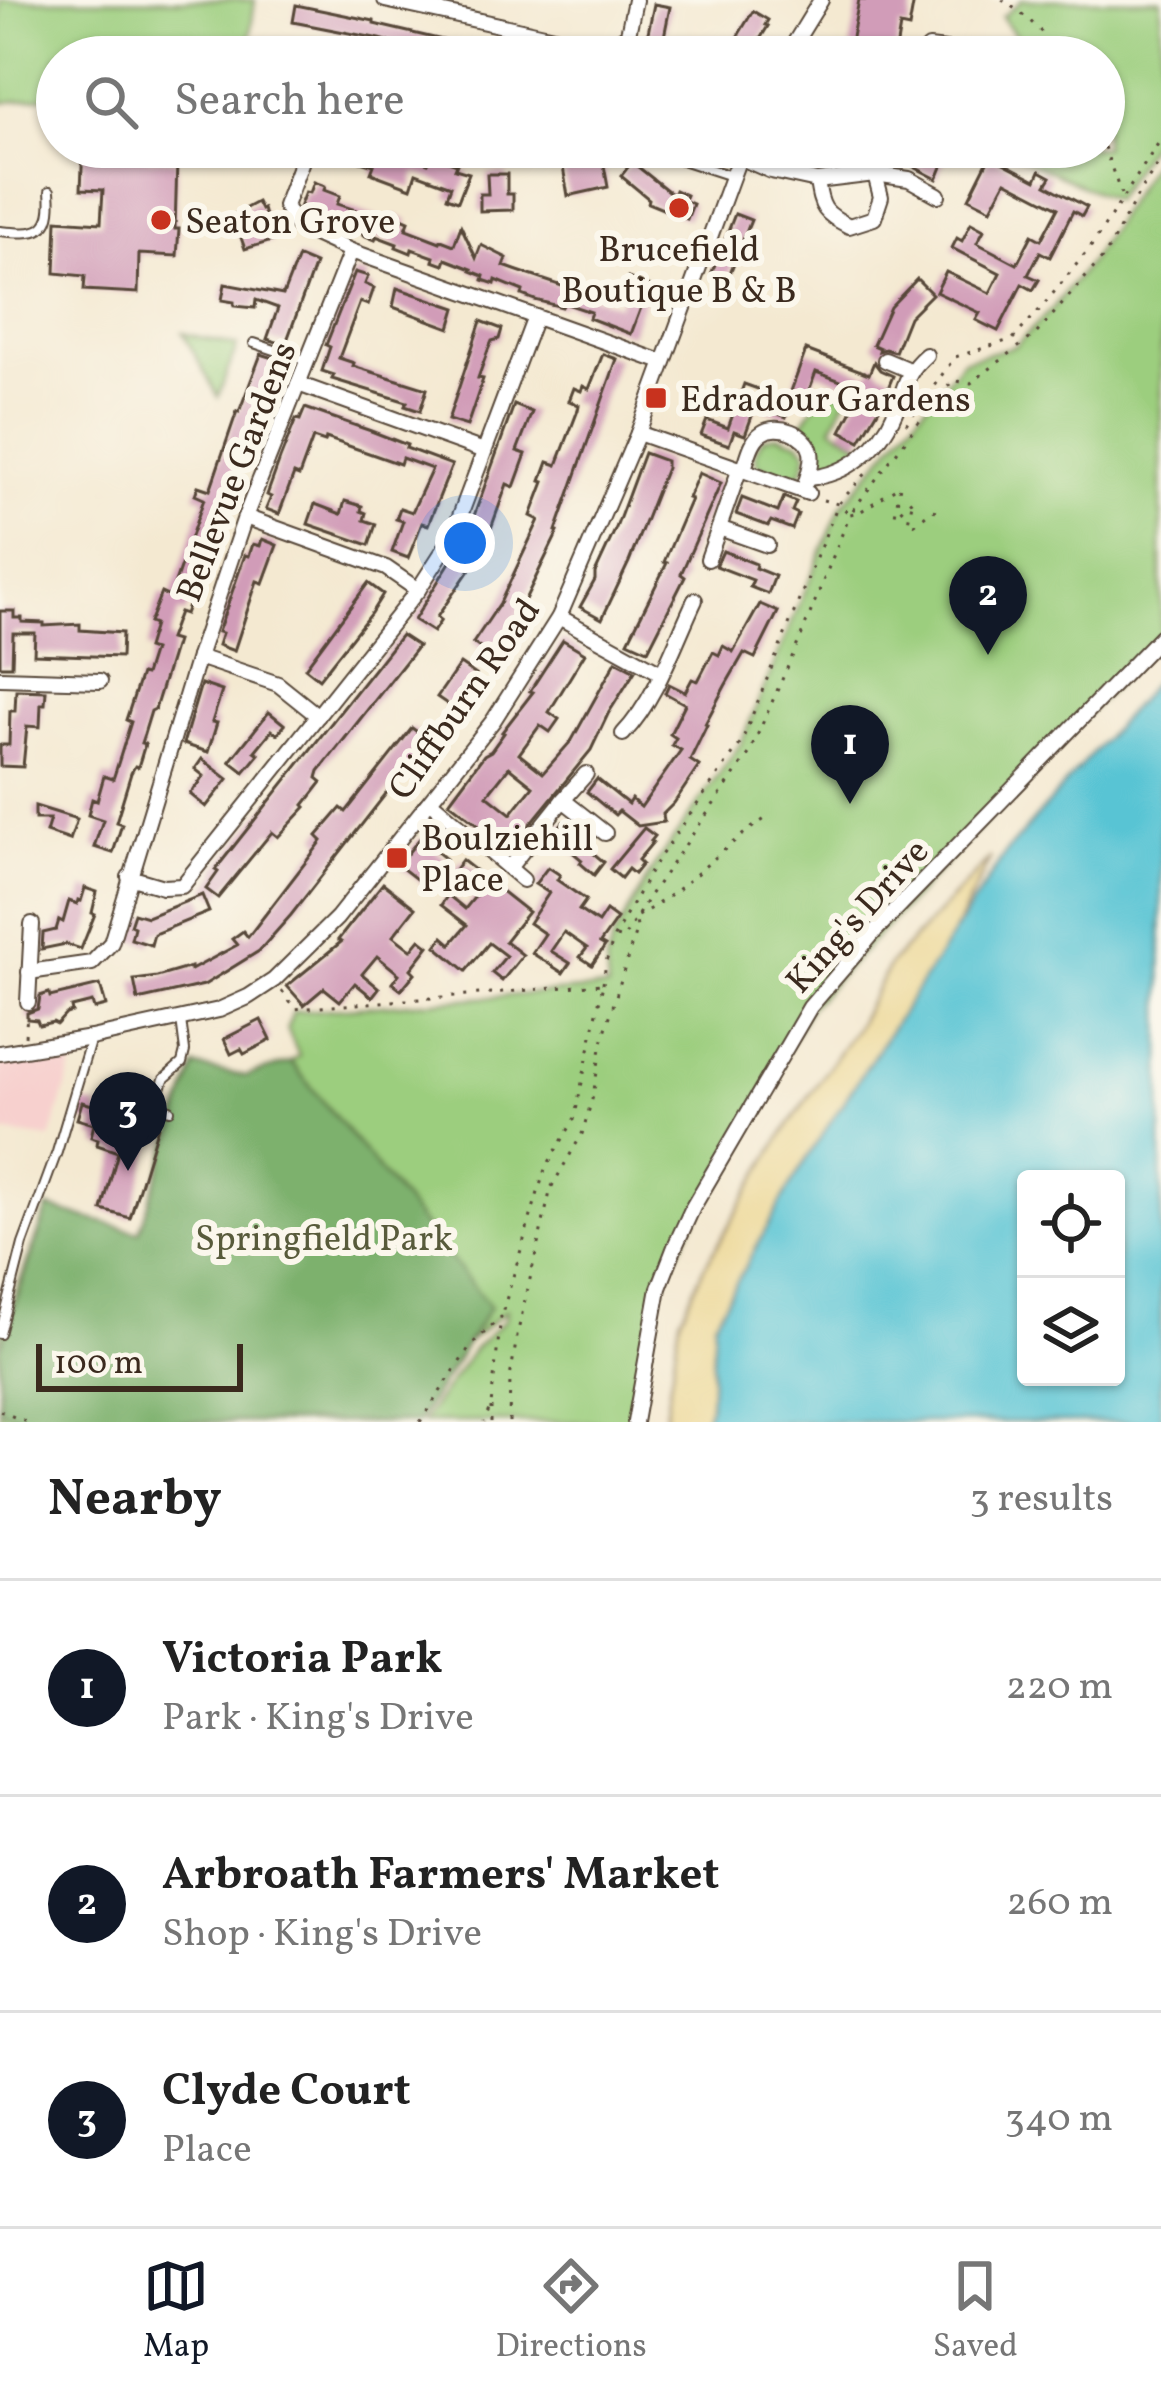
<!DOCTYPE html>
<html lang="en">
<head>
<meta charset="utf-8">
<style>
  body { margin:0; font-family:Vollkorn,serif; background:#f6f6f6; color:#222 }
  .controls { position:absolute; right:36px; bottom:36px; display:grid; overflow:hidden; border-radius:12px; box-shadow:0 3px 9px #0004 }
  .controls button { width:108px; height:108px; display:grid; place-items:center; padding:0; border:0; border-bottom:3px solid #e0e0e0; background:#fff; color:#222; font:60px sans-serif }
  .scale { position:absolute; left:36px; bottom:30px; width:207px; box-sizing:border-box; padding-left:12px; border:6px solid #3b2a1e; border-top:0; font-size:33px; line-height:42px; white-space:nowrap; color:#3b2a1e; -webkit-text-stroke:9px #fbf7ec; paint-order:stroke }
  .you { position:absolute; left:465px; top:543px; width:42px; height:42px; margin:-30px; border:9px solid #fff; border-radius:50%; background:#1a73e8; box-shadow:0 0 0 18px #1a73e833 }
  .badge { display:grid; place-items:center; width:78px; height:78px; border-radius:50%; background:#111827; color:#fff; font-size:39px; font-weight:700 }
  .pin { position:absolute; translate:-50% -99px; filter:drop-shadow(0 3px 6px #0008) }
  .pin::after { content:''; position:absolute; top:63px; width:42px; height:36px; background:inherit; clip-path:polygon(0 0,100% 0,50% 100%) }
  .list { margin:0; padding:0; list-style:none }
  h2 { display:flex; justify-content:space-between; align-items:center; height:156px; margin:0; padding:0 48px; font-size:51px }
  h2 small { font-size:39px; font-weight:400; color:#767676 }
  .list li { display:grid; grid-template-columns:78px 1fr auto; gap:36px; align-items:center; box-sizing:border-box; height:216px; padding:0 48px; border-top:3px solid #e0e0e0 }
  .list b { display:block; font-size:45px; white-space:nowrap }
  .list p { margin:0; font-size:39px; white-space:nowrap; color:#767676 }
  .list em { font-size:39px; font-style:normal; color:#767676 }
  .icon { flex:none; width:66px; height:66px; fill:none; stroke:currentColor; stroke-width:2; stroke-linecap:round; stroke-linejoin:round }
  .map { position:relative; flex:none; width:1161px; height:1422px; overflow:hidden }
  .search { position:absolute; background:#fff; box-shadow:0 3px 9px #0004; left:36px; right:36px; top:36px; height:132px; display:flex; align-items:center; gap:30px; box-sizing:border-box; padding:0 42px; border-radius:66px; color:#767676; font-size:45px }
  .sheet { height:804px; background:#fff }
  nav { display:flex; justify-content:space-around; align-items:center; box-sizing:border-box; height:168px; border-top:3px solid #e0e0e0; background:#fff; font-size:33px; color:#767676 }
  nav a { display:grid; justify-items:center; gap:6px }
  nav .on { color:#111827 }
  .map>svg:first-child { display:block }
  .built { fill:#f7d0ce }
  .green { fill:#9cce7e; stroke:#6c7c4e; stroke-width:3 }
  .forest { fill:#7db16d; stroke:#5c6e46; stroke-width:3 }
  .sand { fill:#eeda9e; stroke:#94825e; stroke-width:3 }
  .water { fill:#59c4d4; stroke:#4a7779; stroke-width:3; fill-rule:evenodd }
  .building { fill:#d19cb8; fill-rule:evenodd }
  .lines { fill:none; stroke-linecap:round; stroke-linejoin:round }
  .lane-casing { stroke:#574739; stroke-width:12 }
  .street-casing { stroke:#574739; stroke-width:18 }
  .path { stroke:#574739; stroke-width:3; stroke-dasharray:3 9; stroke-linecap:butt }
  .lane { stroke:#fff; stroke-width:8 }
  .street { stroke:#fff; stroke-width:14 }
  .poi-dot { fill:#c8321e; stroke:#fbf7ec; stroke-width:4.5 }
  .labels { text-anchor:middle; stroke-width:12; stroke-linejoin:round; paint-order:stroke }
  .poi-label { font-size:36px; fill:#3b2a1e; stroke:#fbf7ec; text-anchor:start }
  .street-label { font-size:36px; fill:#3b2a1e; stroke:#fbf7ec }
  .park-label { font-size:36px; fill:#585b3b; stroke:#fbf7ec }
</style>
</head>
<body>
<div class="map">
<svg width="1161" height="1422" viewBox="0 0 1161 1422">
  <rect width="100%" height="100%" fill="#fbf7ec"/>
  <filter id="ink" filterUnits="userSpaceOnUse"><feTurbulence type="fractalNoise" baseFrequency=".00833" numOctaves="2"/><feDisplacementMap in="SourceGraphic" scale="24" xChannelSelector="R" yChannelSelector="G"/><feConvolveMatrix kernelMatrix="1 2 1 2 8 2 1 2 1" color-interpolation-filters="sRGB"/></filter>
  <filter id="wash" filterUnits="userSpaceOnUse"><feTurbulence type="fractalNoise" baseFrequency=".004" numOctaves="4" result="noise"/><feDisplacementMap in="SourceGraphic" scale="48" xChannelSelector="R" yChannelSelector="G"/><feGaussianBlur stdDeviation="2.7" result="paint"/><feColorMatrix in="noise" values="0 0 0 0 0 0 0 0 0 0 0 0 0 0 0 0 0 1.4 0 .05"/><feComposite in="paint" operator="in"/></filter>
  <g filter="url(#wash)">
    <rect width="100%" height="100%" fill="#f4e9d1"/>
    <!-- built -->
    <polygon class="built" points="78,1049 50,1139 0,1132 0,1064"/>
    <!-- green -->
    <g class="green">
      <polygon points="0,0 255,0 247,57 57,57 57,95 2,103"/>
      <polygon points="1022,0 1161,0 1161,127 1113,200 997,147 1104,147 1104,57 1013,57 1019,40 1002,17"/>
      <polygon points="1161,148 1161,637 810,1007 659,1288 635,1422 422,1422 474,1349 505,1319 506,1310 467,1343 417,1422 11,1422 0,1417 0,1333 48,1208 139,1232 195,1067 246,1076 291,1062 299,1056 287,1028 293,1012 608,988 606,962 614,937 655,865 741,743 840,508 963,360 1015,346 1053,308 1090,261"/>
      <polygon points="183,333 237,346 218,397"/>
      <path d="M828,389l20,6 -16,32 29,17 -18,16 -12,5 -10,-4 -6,-21 -16,-12c10,-11 17,-30 29,-39z"/>
      <path d="M777,435l22,7 8,10 -3,17 -11,9 -35,-13c-5,-12 -1,-17 5,-27z"/>
    </g>
    <!-- forest -->
    <polygon class="forest" points="291,1062 490,1307 417,1422 32,1422 0,1409 0,1349 48,1208 139,1232 195,1067 246,1076"/>
    <!-- sand -->
    <polygon class="sand" points="991,857 710,1422 664,1422 680,1319 703,1269 781,1137 857,1026 890,964"/>
    <!-- water -->
    <path class="water" d="M1161,674v748h-458l7,-17 4,-83 86,-153 207,-318zM1026,1179h90v198h-90z"/>
    <g id="blocks">
      <!-- building -->
      <g class="building">
        <polygon points="859,0 914,0 909,28 900,26 895,56 850,48"/>
        <polygon points="654,4 670,7 663,42 659,57 643,57"/>
        <polygon points="296,5 374,21 374,24 494,52 494,57 443,57 380,39 293,22"/>
        <polygon points="753,11 768,20 765,25 768,26 749,57 725,57"/>
        <polygon points="83,147 142,147 142,158 177,161 175,229 179,229 177,256 139,254 138,293 84,290 85,276 55,273 57,220 101,223 103,190 81,189"/>
        <polygon points="330,147 385,147 428,163 432,155 457,164 455,169 469,173 458,201 447,197 451,186 416,173 411,188 371,173 374,165 340,155 341,153"/>
        <polygon points="876,147 927,147 946,157 937,179"/>
        <polygon points="990,156 1036,180 1040,171 1051,177 1046,185 1087,207 1082,216 1073,211 1050,257 1040,252 1028,275 1039,280 1033,290 1022,284 998,331 976,320 980,313 936,292 946,272 990,293 1000,273 952,248 957,238 962,241 971,223 984,230 977,243 1017,264 1032,235 1041,240 1058,208 1006,181 991,209 969,198"/>
        <polygon points="603,160 608,187 568,196 563,167"/>
        <polygon points="632,162 673,195 675,190 686,195 684,200 693,204 687,219 648,203 649,199 621,176"/>
        <polygon points="487,174 507,174 507,194 513,194 513,210 480,211 480,194 488,194"/>
        <polygon points="314,182 325,186 324,190 340,196 337,204 392,222 395,215 409,221 406,229 440,242 441,240 454,245 461,226 476,258 481,245 507,258 504,266 515,270 618,305 628,278 649,286 631,334 589,318 591,312 564,303 562,307 535,300 522,295 523,291 496,280 495,284 483,280 484,276 471,271 472,269 446,259 444,265 433,261 434,257 412,249 411,253 396,247 397,244 376,236 375,240 363,235 361,228 339,220 338,223 326,218 324,222 310,217 311,213 299,208 305,192 310,193"/>
        <polygon points="257,202 261,210 263,209 272,241 245,249 233,215"/>
        <polygon points="735,214 751,220 728,278 712,272"/>
        <polygon points="298,257 315,264 286,343 283,344 267,339 278,308 256,300 255,308 234,306 234,302 222,300 225,284 283,295"/>
        <polygon points="355,272 368,276 365,284 374,288 368,305 360,302 339,358 354,363 353,366 427,389 420,411 405,406 407,402 332,379 334,375 322,371 330,347 326,345"/>
        <polygon points="917,279 932,294 909,317 895,352 885,349 879,351 880,348 873,345 890,307"/>
        <polygon points="397,288 456,308 450,328 393,307"/>
        <polygon points="481,321 502,329 499,339 492,341 488,350 478,378 483,379 467,426 448,420"/>
        <polygon points="806,350 869,374 874,362 880,370 893,376 880,407 860,441 841,431 863,389 816,372 806,399 790,394"/>
        <polygon points="261,354 277,359 276,362 279,363 254,429 248,426 241,446 240,454 244,455 228,497 235,499 231,509 224,507 219,521 214,519 203,546 209,548 185,614 179,612 169,639 176,641 155,709 151,711 144,734 141,743 145,744 138,767 135,766 131,773 116,822 122,824 113,853 94,847 103,820 88,815 92,799 97,801 104,776 113,779 116,770 131,722 126,720 141,674 145,675 153,650 147,648 154,625 149,623 161,593 170,597 204,499 195,495 198,486 210,490 237,411 239,412"/>
        <polygon points="603,354 617,359 556,531 558,532 517,616 490,655 473,643 500,603 539,520 531,516 544,482 541,481 548,462 557,465 578,410 579,405 569,401 574,388 581,391 583,386 589,389"/>
        <polygon points="744,384 791,401 786,417 756,405 745,435 734,431 729,445 701,435 707,420 728,428"/>
        <polygon points="514,405 532,412 517,451 526,454 514,487 507,484 485,545 466,538"/>
        <polygon points="305,408 371,431 407,445 406,448 452,465 428,525 422,523 408,558 392,552 403,521 396,519 400,508 412,512 432,469 402,458 400,464 326,438 325,442 313,438 299,476 294,474 279,514 266,509 271,497 267,495 280,459 296,419 300,420"/>
        <polygon points="644,453 666,461 666,468 629,562 602,619 580,607 595,580 595,573 616,528"/>
        <polygon points="699,473 721,483 681,574 685,577 648,650 628,641 667,563 664,562 691,499 688,498"/>
        <polygon points="784,497 796,502 792,511 798,514 792,529 771,521 768,526 736,514 742,498 778,512"/>
        <polygon points="345,501 362,506 361,511 366,513 364,520 376,524 369,545 308,524 315,504 341,514"/>
        <polygon points="262,539 277,545 263,583 257,581 234,651 218,645 222,633 218,632 245,555 249,556 253,544 260,546"/>
        <polygon points="457,551 475,562 437,617 441,620 433,632 414,620"/>
        <polygon points="723,551 756,564 755,568 775,576 768,594 750,587 753,580 716,566"/>
        <polygon points="368,583 383,594 371,613 319,679 305,668"/>
        <polygon points="760,604 778,612 755,658 744,653 725,686 705,724 707,725 690,760 699,766 674,803 663,814 664,822 638,826 619,811 615,815 587,792 597,779 628,804 631,799 641,807 681,750 672,745 676,738 670,734 685,704 665,693 669,684 685,692 692,679 698,681 713,652 719,655 723,646 733,652"/>
        <polygon points="0,611 14,611 14,618 22,618 22,622 44,623 44,626 80,624 80,630 122,633 121,657 34,654 35,633 13,633 12,666 0,666"/>
        <polygon points="401,635 418,646 319,771 317,778 322,782 304,805 306,807 278,837 272,832 218,898 206,889 218,872 215,870"/>
        <path d="M563,640l22,13 -36,59 10,7 -9,13 -10,-7 -21,29 24,19 29,-33 44,-79 19,10 -27,43 -17,36 -81,99 -61,-47 35,-47 7,-4 13,-18 -2,-1 31,-40 -3,-1zM509,767l24,19 -22,28 -24,-19z"/>
        <polygon points="460,664 476,675 453,708 437,697"/>
        <polygon points="201,684 222,691 212,722 217,723 208,752 183,744"/>
        <polygon points="16,690 46,691 45,704 41,704 40,727 27,726 23,767 0,766 0,745 9,745 10,711 15,711"/>
        <polygon points="269,712 285,725 277,734 272,730 255,751 259,754 244,772 230,761"/>
        <polygon points="412,728 428,740 291,915 259,951 204,985 138,1000 134,980 157,977 191,967 191,970 237,945 232,939 243,931 248,937 322,841 317,836 341,808 346,812"/>
        <polygon points="202,759 228,779 206,807 190,794 204,776 195,769"/>
        <polygon points="35,806 77,819 70,840 46,832 50,819 35,819"/>
        <polygon points="563,822 590,844 587,848 604,862 594,875 580,863 582,860 552,835"/>
        <polygon points="644,828 655,836 651,841 653,842 638,860 642,864 634,874 628,869 621,878 610,869"/>
        <polygon points="420,838 446,859 425,886 398,865"/>
        <polygon points="462,860 528,912 505,941 523,955 502,981 492,973 506,956 489,943 466,971 436,946 443,937 451,944 467,925 441,905 448,895 465,909 478,893 453,872"/>
        <polygon points="548,867 560,875 557,880 586,900 579,910 598,923 606,911 617,919 600,943 605,946 592,965 580,957 587,948 564,932 551,951 570,963 563,973 532,953 545,934 529,923 549,893 535,884"/>
        <polygon points="383,883 415,908 393,936 411,950 420,939 429,946 411,969 415,973 401,990 392,983 399,974 377,956 362,974 379,988 372,997 355,983 340,1001 324,988 304,1005 287,986 341,942 338,940"/>
        <polygon points="85,888 97,892 92,913 95,914 81,949 66,944 42,949 43,933 56,930 59,920 63,922 69,901 77,904 78,900 81,901"/>
        <polygon points="202,895 209,912 154,934 151,945 131,939 134,927 130,925 134,913 147,917"/>
        <polygon points="100,985 106,1006 94,1009 92,1002 71,1007 72,1012 66,1014 57,1024 53,1022 39,1025 37,1020 27,1019 27,1013 38,1009 40,996 49,993 50,997"/>
        <polygon points="261,1020 271,1040 244,1054 241,1049 231,1054 224,1039"/>
        <polygon points="82,1102 99,1107 97,1113 142,1127 144,1122 158,1126 130,1218 102,1210 118,1152 97,1145 98,1139 91,1137 94,1124 77,1119"/>
      </g>
    </g>
  </g>
  <g filter="url(#ink)">
    <use href="#blocks" fill-opacity="0" stroke="#574739" stroke-width="3"/>
    <g class="lines">
      <defs>
        <g id="lane">
          <polyline points="642,147 731,176"/>
          <path d="M0,231c38,4 54,3 50,-40"/>
          <polyline points="254,343 307,361"/>
          <polyline points="109,1092 170,1110"/>
          <polyline points="156,1106 164,1079 182,1063 185,1051 181,1020"/>
          <polyline points="0,1334 23,1244 57,1152 91,1038"/>
        </g>
        <g id="street">
          <polyline points="385,0 608,49 628,34 635,0"/>
          <polyline points="786,57 821,0"/>
          <polyline points="920,57 929,48 962,52"/>
          <polyline points="307,147 285,206 297,226 351,251"/>
          <polyline points="739,157 771,171 817,181 875,174 909,179 938,195"/>
          <path d="M817,181c4,28 7,32 32,45l25,-8 7,-21 -6,-23"/>
          <polyline points="885,360 909,370"/>
          <polyline points="298,384 484,451"/>
          <polyline points="638,433 808,493"/>
          <path d="M744,469c4,-11 7,-29 18,-36 15,-11 46,1 49,19 2,10 -2,20 -5,30"/>
          <path d="M808,478c40,-3 71,-29 87,-66 11,-25 9,-38 31,-57"/>
          <polyline points="245,517 386,568 418,590"/>
          <polyline points="719,528 767,545"/>
          <polyline points="708,559 740,468"/>
          <polyline points="559,617 661,673"/>
          <polyline points="198,657 278,684 318,716"/>
          <polyline points="0,678 100,681"/>
          <path d="M623,734c34,-36 51,-90 72,-134"/>
          <polyline points="563,800 586,774"/>
          <polyline points="430,801 523,880"/>
          <polyline points="509,868 563,800 605,833"/>
          <polyline points="129,877 163,887 182,886 418,590 452,537 535,317"/>
          <polyline points="29,972 92,963 111,943 198,657 245,517 351,251 662,362"/>
          <polyline points="28,1002 32,924"/>
          <polyline points="0,1053 91,1038 219,1010 248,997 274,980 337,918 493,721 559,617 638,433 743,147"/>
          <polyline points="635,1422 659,1288 676,1244 693,1207 810,1007 876,930 1161,636"/>
        </g>
      </defs>
      <!-- lane casing -->
      <use href="#lane" class="lane-casing"/>
      <!-- street casing -->
      <use href="#street" class="street-casing"/>
      <!-- path -->
      <g class="path">
        <path d="M1002,0c21,13 46,34 56,57"/>
        <polyline points="1104,147 1121,194"/>
        <polyline points="906,424 955,357 1013,339 1042,307 1093,244 1161,139"/>
        <polyline points="823,500 838,504 850,514 943,390 955,381 971,383 1036,334 1106,254 1140,191 1161,160"/>
        <polyline points="616,937 623,939 650,895 749,754 800,639 850,514 860,512 900,485 895,515 913,498 908,522 915,524 932,510 938,511"/>
        <polyline points="603,984 606,962 614,937 654,865 741,743 838,504 870,469"/>
        <polyline points="282,991 295,1009 603,984 574,1120 545,1169 501,1317"/>
        <polyline points="25,1036 27,1016"/>
        <polyline points="491,1407 491,1422"/>
        <polyline points="0,1411 26,1422"/>
        <polyline points="420,1422 471,1345 501,1317 491,1405 484,1422"/>
        <path d="M509,1422l1,-44 8,-47 33,-143 31,-54 11,-38 9,-54 35,-115 -2,-10c50,-25 84,-69 130,-98"/>
      </g>
      <!-- lane -->
      <use href="#lane" class="lane"/>
      <!-- street -->
      <use href="#street" class="street"/>
    </g>
  </g>
  <!-- markers -->
  <g class="poi-dot">
    <circle cx="679" cy="208" r="12"/>
    <circle cx="161" cy="220" r="12"/>
    <rect x="644" y="386" width="24" height="24" rx="6"/>
    <rect x="385" y="846" width="24" height="24" rx="6"/>
  </g>
  <g class="labels">
    <!-- poi labels -->
    <g class="poi-label">
      <text x="185" y="233">Seaton Grove</text>
      <text x="679" y="261" text-anchor="middle">Brucefield<tspan x="679" dy="41">Boutique B &amp; B</tspan></text>
      <text x="680" y="411">Edradour Gardens</text>
      <text x="421" y="850">Boulziehill<tspan x="421" dy="41">Place</tspan></text>
    </g>
    <!-- street labels -->
    <g class="street-label">
      <text transform="translate(235 471) rotate(-69)" y="13">Bellevue Gardens</text>
      <text transform="translate(463 698) rotate(-55)" y="13">Cliffburn Road</text>
      <text transform="translate(856 915) rotate(-48)" y="13">King's Drive</text>
    </g>
    <!-- park labels -->
    <g class="park-label">
      <text x="324" y="1250">Springfield Park</text>
    </g>
  </g>
</svg>
<div class="controls">
<button><svg class="icon" aria-label="locate" viewBox="0 0 24 24"><circle cx="12" cy="12" r="6"/><path d="M12 2v4M12 18v4M2 12h4M18 12h4"/></svg></button>
<button><svg class="icon" aria-label="layers" viewBox="0 0 24 24"><path d="M12 4l9 5-9 5-9-5zM3 14l9 5 9-5"/></svg></button>
</div>
<div class="scale">100 m</div>
<div class="you"></div>
<div class="pin badge" style="left:850px;top:804px">1</div>
<div class="pin badge" style="left:988px;top:655px">2</div>
<div class="pin badge" style="left:128px;top:1171px">3</div>
<div class="search"><svg class="icon" aria-label="search" viewBox="0 0 24 24"><circle cx="10" cy="10" r="6"/><path d="M15 15l6 6"/></svg>Search here</div>
</div>
<section class="sheet">
<h2>Nearby<small>3 results</small></h2>
<ul class="list">
<li><span class="badge">1</span><div><b>Victoria Park</b><p>Park · King's Drive</p></div><em>220 m</em></li>
<li><span class="badge">2</span><div><b>Arbroath Farmers' Market</b><p>Shop · King's Drive</p></div><em>260 m</em></li>
<li><span class="badge">3</span><div><b>Clyde Court</b><p>Place</p></div><em>340 m</em></li>
</ul>
</section>
<nav>
<a class="on"><svg class="icon" aria-label="map" viewBox="0 0 24 24"><path d="M3 6l6-2 6 2 6-2v14l-6 2-6-2-6 2zM9 4v14M15 6v14"/></svg>Map</a>
<a><svg class="icon" aria-label="directions" viewBox="0 0 24 24"><path d="M12 3l9 9-9 9-9-9zM9 14v-3h6M13 9l2 2-2 2"/></svg>Directions</a>
<a><svg class="icon" aria-label="saved" viewBox="0 0 24 24"><path d="M7 4h10v16l-5-4-5 4z"/></svg>Saved</a>
</nav>
</body>
</html>
